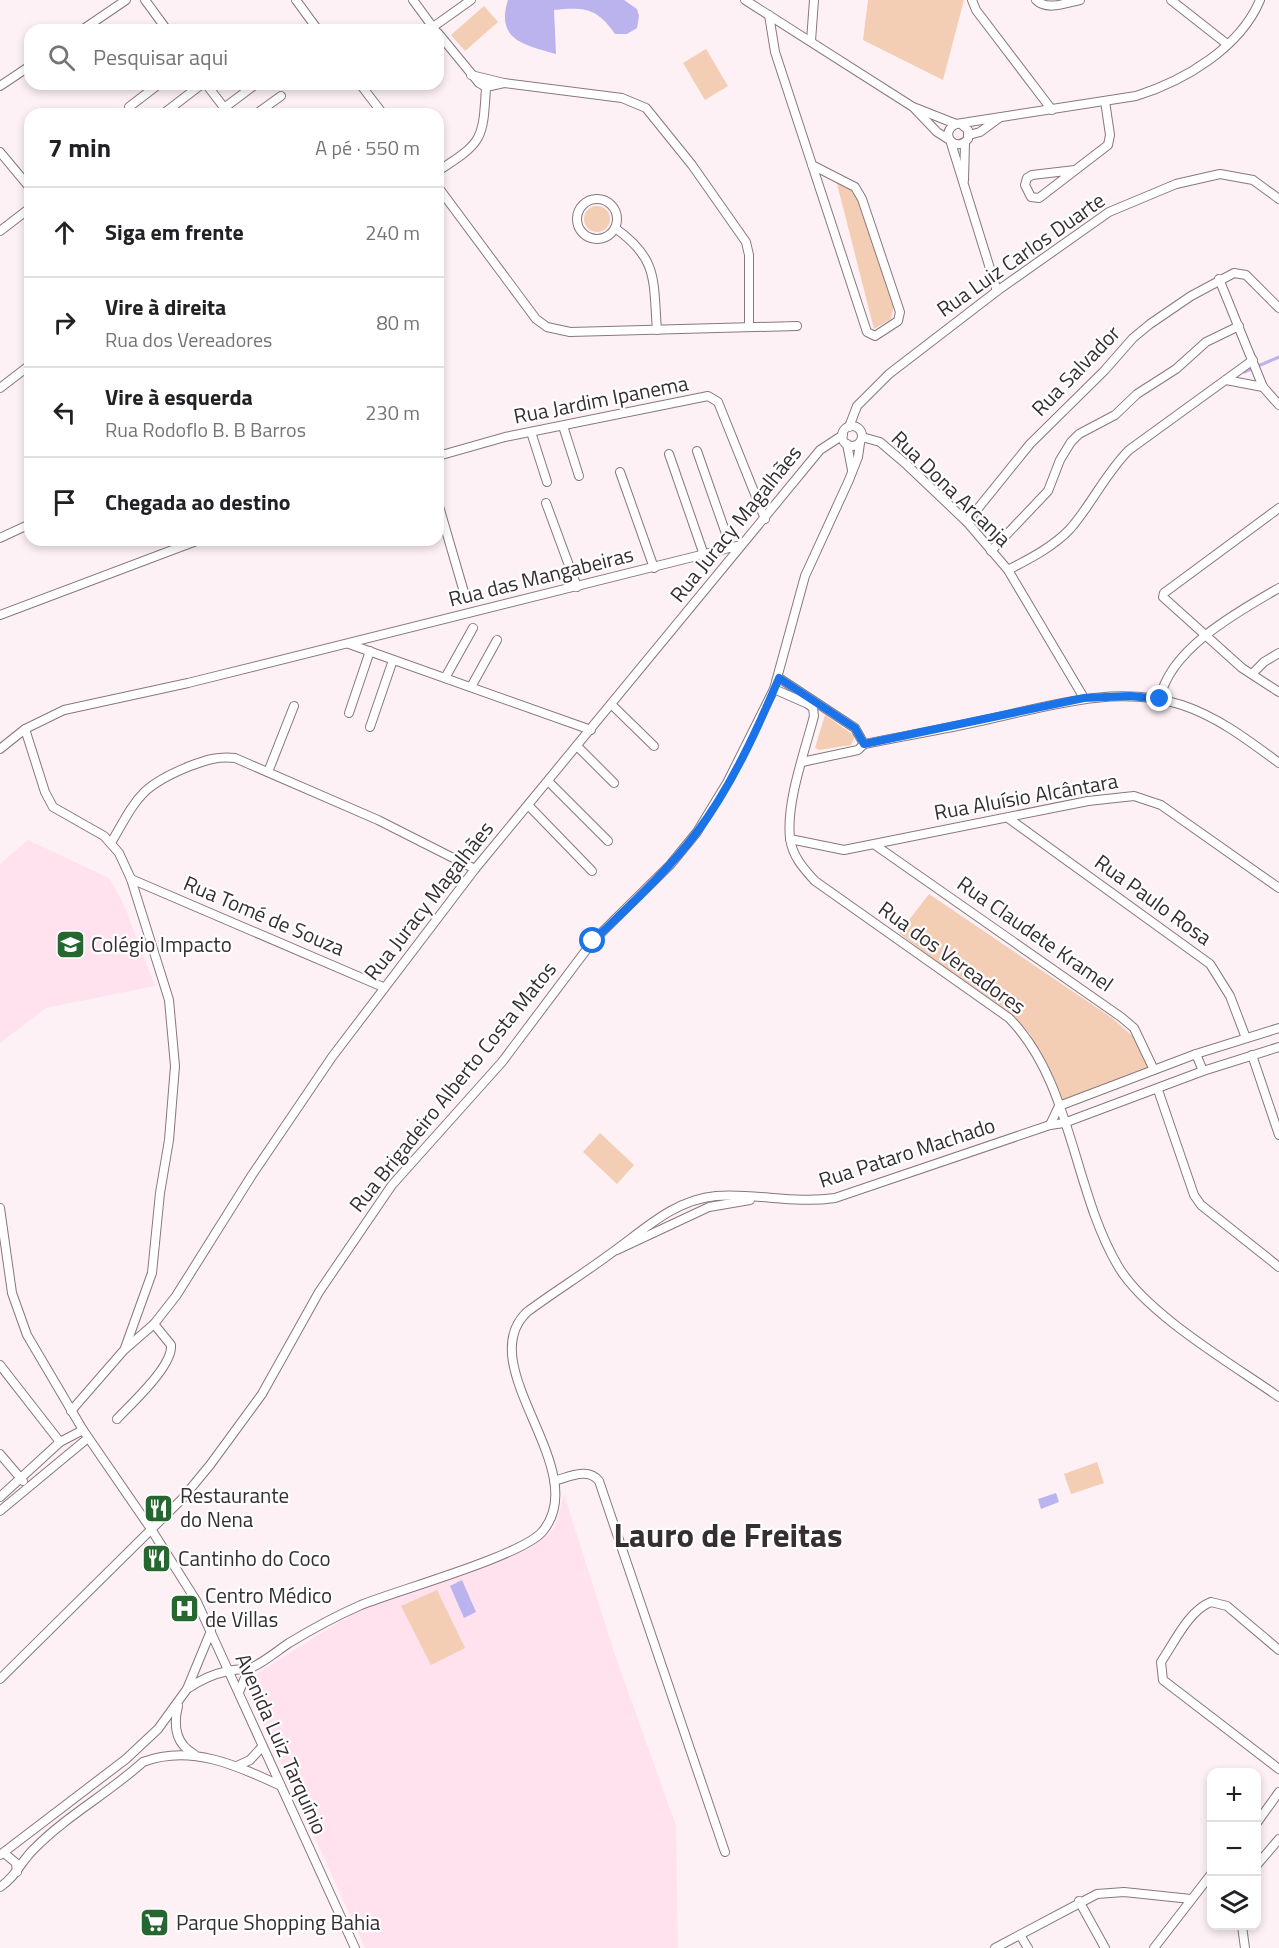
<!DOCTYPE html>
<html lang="pt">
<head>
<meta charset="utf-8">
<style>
  body { margin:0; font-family:"Titillium Web",sans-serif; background:#f6f6f6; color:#202124 }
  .controls { position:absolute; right:18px; bottom:18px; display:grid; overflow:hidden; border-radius:12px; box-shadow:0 3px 9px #0003 }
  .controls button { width:54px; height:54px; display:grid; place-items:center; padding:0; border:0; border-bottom:2px solid #e0e0e0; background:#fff; color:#202124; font:30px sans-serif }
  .stop { position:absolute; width:18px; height:18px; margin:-14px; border:4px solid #1a73e8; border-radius:50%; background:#fff }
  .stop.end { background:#1a73e8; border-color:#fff; box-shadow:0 2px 6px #0008 }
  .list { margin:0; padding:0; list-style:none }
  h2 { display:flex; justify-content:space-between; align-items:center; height:78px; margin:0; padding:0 24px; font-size:26px }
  h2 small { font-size:20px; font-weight:400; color:#757577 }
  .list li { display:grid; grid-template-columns:39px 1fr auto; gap:18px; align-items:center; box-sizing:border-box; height:90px; padding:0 24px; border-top:2px solid #e0e0e0 }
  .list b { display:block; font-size:22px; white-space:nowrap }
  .list p { margin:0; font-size:20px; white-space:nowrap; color:#757577 }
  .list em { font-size:20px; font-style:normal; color:#757577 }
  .icon { flex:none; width:33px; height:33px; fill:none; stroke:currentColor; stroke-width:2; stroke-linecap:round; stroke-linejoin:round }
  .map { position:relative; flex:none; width:1279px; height:1948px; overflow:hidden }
  .search { position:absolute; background:#fff; box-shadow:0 3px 9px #0003; left:24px; top:24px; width:420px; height:66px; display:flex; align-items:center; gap:15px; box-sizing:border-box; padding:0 21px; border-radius:18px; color:#757577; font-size:22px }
  .panel { position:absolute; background:#fff; box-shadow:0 3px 9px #0003; left:24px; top:108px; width:420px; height:438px; border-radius:18px }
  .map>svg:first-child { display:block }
  .built { fill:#ffe2ee }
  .green { fill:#f4cdb5 }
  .water { fill:#bbb3ee }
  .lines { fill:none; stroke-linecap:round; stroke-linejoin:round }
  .stream { stroke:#bbb3ee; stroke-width:3 }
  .minor-casing { stroke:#89777e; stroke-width:10 }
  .minor { stroke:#fff; stroke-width:8 }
  .route { stroke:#1a73e8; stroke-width:8 }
  .labels { text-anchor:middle; stroke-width:4.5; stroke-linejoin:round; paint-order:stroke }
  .street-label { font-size:21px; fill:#362f32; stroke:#fff }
  .poi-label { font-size:21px; fill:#362f32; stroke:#fff; text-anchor:start }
  .town-label { font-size:33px; font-weight:bold; fill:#362f32; stroke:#fff }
</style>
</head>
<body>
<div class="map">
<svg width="1279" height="1948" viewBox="0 0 1279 1948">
  <rect width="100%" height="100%" fill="#fdf1f6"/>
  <!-- built -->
  <g class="built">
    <polygon points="28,840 109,878 124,905 155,986 46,1008 0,1043 0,864"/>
    <polygon points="564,1494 616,1658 676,1826 678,1948 365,1948 250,1695 252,1682 258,1673 355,1612 531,1548 555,1527"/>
  </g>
  <!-- green -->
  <g class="green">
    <polygon points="868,0 964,0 943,80 863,40"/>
    <polygon points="484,6 498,22 465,51 451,35"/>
    <polygon points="706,49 728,86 705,100 683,63"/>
    <polygon points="835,176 857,189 894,305 891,319 874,329"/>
    <circle cx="597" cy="219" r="13"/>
    <polygon points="825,715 855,736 851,745 819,750 815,748"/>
    <polygon points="929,894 1112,1018 1137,1040 1155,1069 1062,1102 1030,1034 1013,1016 978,994 899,933"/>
    <polygon points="600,1133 634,1165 617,1184 583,1152"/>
    <polygon points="1097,1462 1104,1483 1071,1494 1064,1474"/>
    <polygon points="437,1590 465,1648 431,1665 401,1606"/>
  </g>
  <!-- water -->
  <g class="water">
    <path d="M508,0h116l13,9 2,7 -2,12 -10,6h-12c-18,-26 -30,-27 -61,-24l2,44c-31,-9 -61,-14 -48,-54z"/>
    <polygon points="1056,1493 1059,1502 1041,1509 1038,1499"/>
    <polygon points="462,1580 476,1612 464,1618 450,1586"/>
  </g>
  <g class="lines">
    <!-- stream -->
    <polyline class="stream" points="1244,372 1279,357"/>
    <defs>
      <g id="minor">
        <polyline points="145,0 167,30"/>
        <polyline points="296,0 318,30"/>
        <polyline points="413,0 435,30"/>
        <polyline points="745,0 913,107 956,124"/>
        <polyline points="972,0 976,10 1052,110"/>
        <path d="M1036,0c11,11 30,3 44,0"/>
        <polyline points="1171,0 1227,44"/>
        <polyline points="769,15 775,52 867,332 875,336 898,321 900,312 862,199 855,187 812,165"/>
        <polyline points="433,27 471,0"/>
        <polyline points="82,30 126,0"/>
        <polyline points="438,33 479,83 486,87 504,83"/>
        <polyline points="811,41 814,0"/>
        <polyline points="471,75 504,83 622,98 646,108 692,165 746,242 749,255 749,326"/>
        <polyline points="206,84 229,114"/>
        <polyline points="360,84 383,114"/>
        <polyline points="0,86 30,66"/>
        <polyline points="129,107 159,84"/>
        <polyline points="224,108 256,84"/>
        <polyline points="915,109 937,132 948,139"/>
        <polyline points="163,114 202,84"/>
        <polyline points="256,114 281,96"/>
        <path d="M961,124l7,6v9c-13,15 -30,-6 -12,-15l180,-28c48,-15 104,-48 124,-96"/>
        <polyline points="969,135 980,132 999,118"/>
        <polyline points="951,143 997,291"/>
        <polyline points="0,152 30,188"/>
        <polyline points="1075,170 1032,175 1027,178 1025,185 1031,197 1039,198 1108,145 1110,135 1105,101"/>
        <path d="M438,171c45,-29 45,-31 48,-84"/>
        <polyline points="964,180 965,143"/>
        <polyline points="438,187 536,319 547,327 570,332 797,326"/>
        <circle cx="597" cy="219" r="20"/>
        <path d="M615,228c44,31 38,53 42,102"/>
        <polyline points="0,231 30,208"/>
        <polyline points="1219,279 1263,387 1279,405"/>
        <polyline points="1226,380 1263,387"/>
        <polyline points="0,388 30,365"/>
        <polyline points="563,426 579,476"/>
        <circle cx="852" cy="436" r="10"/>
        <polyline points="849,427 857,406 889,374 997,291 1109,212 1176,184 1220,174 1253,180 1279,199"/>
        <polyline points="531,432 547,482"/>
        <polyline points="862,437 880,442 907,465 967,522 1008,570 1084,698"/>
        <polyline points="847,444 852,470"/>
        <polyline points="697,451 731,548"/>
        <polyline points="669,454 704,555"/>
        <polyline points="438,456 505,437 708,396 718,402 765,519"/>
        <polyline points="620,472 654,568"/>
        <polyline points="438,503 466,599"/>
        <polyline points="546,503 577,587"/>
        <polyline points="1279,508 1164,593 1163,597 1242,668 1279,692"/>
        <polyline points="967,522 1030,444 1104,371 1133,338 1150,324 1191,296 1234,273 1246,275 1279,308"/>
        <polyline points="0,538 30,524"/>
        <polyline points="991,551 1048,491 1060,460 1071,442 1079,434 1115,415 1137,394 1176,369 1206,342 1239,326"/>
        <path d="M1008,570c21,-11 45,-23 62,-41 22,-25 35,-55 59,-79l124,-90"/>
        <polyline points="0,615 199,540"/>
        <polyline points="349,644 591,730"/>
        <polyline points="1252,674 1264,662 1279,653"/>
        <polyline points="445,678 473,628"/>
        <polyline points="779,678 855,728 864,744"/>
        <polyline points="471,687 497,640"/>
        <path d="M774,689l34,15 5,4 1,8c-9,35 -28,86 -24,122 2,18 14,31 25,43l194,137c63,64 64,172 109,248 28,48 114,98 161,131"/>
        <path d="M1160,699c9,-50 79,-88 119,-111"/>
        <polyline points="612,705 654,746"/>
        <polyline points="349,713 370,651"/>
        <polyline points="370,727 393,660"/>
        <polyline points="25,729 45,792 53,807 104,836 119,853 131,879 169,1000 175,1066 169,1140 160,1193 152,1273 125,1348"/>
        <path d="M864,744c40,-8 81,-15 121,-24 64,-14 131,-36 197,-15 36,12 66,35 97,58"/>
        <polyline points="578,747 614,783"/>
        <polyline points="0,749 25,729 64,710 188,683 741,545"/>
        <polyline points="802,762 858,750 864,744"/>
        <polyline points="268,772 294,706"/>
        <polyline points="549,782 608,841"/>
        <polyline points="529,806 592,871"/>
        <polyline points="1008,818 1210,964 1230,996 1246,1038"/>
        <polyline points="790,839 844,850 1088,801 1134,796 1161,805 1279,888"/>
        <path d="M111,843c26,-45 29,-57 79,-77 16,-6 28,-10 45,-8l143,62 97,49"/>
        <polyline points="875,845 1121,1017 1134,1028 1154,1070"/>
        <polyline points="131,879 383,987"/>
        <polyline points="1196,1054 1203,1071"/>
        <polyline points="1252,1055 1279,1135"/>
        <polyline points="1158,1090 1194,1195 1201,1205 1279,1267"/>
        <polyline points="1050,1125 1059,1106 1196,1054 1279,1028"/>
        <polyline points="0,1208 12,1293 27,1335 83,1430 151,1529 197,1602 355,1948"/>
        <polyline points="617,1250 709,1207 750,1200"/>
        <polyline points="0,1365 60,1442"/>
        <polyline points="71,1411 124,1350 154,1324 176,1296 252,1175 332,1057 475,869 820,450 843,435"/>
        <path d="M117,1419c15,-16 56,-53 54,-74l-17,-21"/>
        <polyline points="0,1454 23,1481"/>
        <path d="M554,1481c15,-4 34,-14 45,0l126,371"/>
        <polyline points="0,1497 60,1442 83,1430"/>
        <polyline points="0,1511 88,1438"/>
        <path d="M1279,1650l-52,-44 -16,-4c-22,8 -37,41 -50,60l2,18 116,89"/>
        <polyline points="0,1679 182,1499 210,1465 262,1394 319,1292 392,1185 502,1062 593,941 670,865 697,832 728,781 774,689 805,576 849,480 858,457 860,443"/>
        <path d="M187,1689c13,-9 26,-15 41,-18 7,-2 16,-1 23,-3 13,-6 26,-17 38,-25 23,-14 47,-27 72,-38 37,-15 160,-49 181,-73 53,-61 -72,-166 -15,-220 27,-20 56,-38 83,-58 33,-23 63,-54 106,-58 40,-3 79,8 119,2l215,-73 14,-2 139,-52 76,-24"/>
        <polyline points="239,1692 249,1668"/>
        <path d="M178,1706c-5,20 -2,38 16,48"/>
        <polyline points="237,1766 250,1760 262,1747"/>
        <polyline points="1256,1824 1279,1792"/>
        <polyline points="4,1853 16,1863 17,1872"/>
        <polyline points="0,1855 126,1759 158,1729 187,1689 211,1631"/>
        <polyline points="1256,1866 1279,1839"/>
        <path d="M0,1887c16,-10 21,-26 34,-38 32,-33 75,-56 109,-87 47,-18 93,3 136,23"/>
        <polyline points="1079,1901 1105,1948"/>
        <polyline points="1242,1926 1245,1948"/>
        <polyline points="1020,1935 1028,1948"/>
        <polyline points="995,1948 1097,1894 1124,1892 1191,1899"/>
        <polyline points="1154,1948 1212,1873"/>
      </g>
    </defs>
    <!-- minor casing -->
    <use href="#minor" class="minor-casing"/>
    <!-- minor -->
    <use href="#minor" class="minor"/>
  </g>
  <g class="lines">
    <!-- route -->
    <path class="route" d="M593,941c36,-35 74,-69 104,-109 34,-45 60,-102 82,-154l76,50 9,16 220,-46 46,-2 30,3"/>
  </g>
  <!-- icons -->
  <defs>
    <symbol id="school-square" viewBox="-11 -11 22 22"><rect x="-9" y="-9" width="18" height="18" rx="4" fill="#266731" stroke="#fff"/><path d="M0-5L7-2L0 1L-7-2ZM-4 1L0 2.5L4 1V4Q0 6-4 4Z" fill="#fff"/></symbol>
    <symbol id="restaurant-square" viewBox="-11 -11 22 22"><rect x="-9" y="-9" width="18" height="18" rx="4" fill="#266731" stroke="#fff"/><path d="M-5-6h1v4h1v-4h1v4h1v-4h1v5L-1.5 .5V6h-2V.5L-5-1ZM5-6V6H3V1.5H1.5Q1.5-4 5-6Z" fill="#fff"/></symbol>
    <symbol id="hospital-square" viewBox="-11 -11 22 22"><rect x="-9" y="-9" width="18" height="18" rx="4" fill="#266731" stroke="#fff"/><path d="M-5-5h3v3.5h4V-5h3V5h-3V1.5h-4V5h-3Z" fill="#fff"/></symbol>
    <symbol id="supermarket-square" viewBox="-11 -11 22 22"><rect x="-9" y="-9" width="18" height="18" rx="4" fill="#266731" stroke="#fff"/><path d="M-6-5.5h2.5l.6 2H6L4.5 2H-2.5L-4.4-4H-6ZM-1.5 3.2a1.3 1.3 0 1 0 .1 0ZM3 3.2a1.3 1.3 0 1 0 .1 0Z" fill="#fff"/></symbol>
  </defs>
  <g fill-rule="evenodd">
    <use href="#school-square" x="54" y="928" width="33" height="33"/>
    <use href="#restaurant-square" x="142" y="1492" width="33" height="33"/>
    <use href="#restaurant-square" x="140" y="1542" width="33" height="33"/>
    <use href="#hospital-square" x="168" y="1592" width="33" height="33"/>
    <use href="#supermarket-square" x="138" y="1906" width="33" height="33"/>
  </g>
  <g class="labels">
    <!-- street labels -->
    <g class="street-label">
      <text transform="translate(1021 255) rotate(-35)" y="7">Rua Luiz Carlos Duarte</text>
      <text transform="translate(1076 371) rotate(-46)" y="7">Rua Salvador</text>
      <text transform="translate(601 400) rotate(-11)" y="7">Rua Jardim Ipanema</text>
      <text transform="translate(951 489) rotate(44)" y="7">Rua Dona Arcanja</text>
      <text transform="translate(736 524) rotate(-51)" y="7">Rua Juracy Magalhães</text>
      <text transform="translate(541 577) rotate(-14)" y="7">Rua das Mangabeiras</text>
      <text transform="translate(1026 797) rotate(-10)" y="7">Rua Aluísio Alcântara</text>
      <text transform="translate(1153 900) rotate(36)" y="7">Rua Paulo Rosa</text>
      <text transform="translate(429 901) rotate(-52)" y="7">Rua Juracy Magalhães</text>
      <text transform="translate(264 916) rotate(23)" y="7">Rua Tomé de Souza</text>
      <text transform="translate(1035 934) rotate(35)" y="7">Rua Claudete Kramel</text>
      <text transform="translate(952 958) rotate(36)" y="7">Rua dos Vereadores</text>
      <text transform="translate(453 1087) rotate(-51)" y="7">Rua Brigadeiro Alberto Costa Matos</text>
      <text transform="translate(907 1153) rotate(-18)" y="7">Rua Pataro Machado</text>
      <text transform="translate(281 1744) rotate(66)" y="7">Avenida Luiz Tarquínio</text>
    </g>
    <!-- poi labels -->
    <g class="poi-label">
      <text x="91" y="952">Colégio Impacto</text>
      <text x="180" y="1503">Restaurante<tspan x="180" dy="24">do Nena</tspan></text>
      <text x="178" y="1566">Cantinho do Coco</text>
      <text x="205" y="1603">Centro Médico<tspan x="205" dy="24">de Villas</tspan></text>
      <text x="176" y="1930">Parque Shopping Bahia</text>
    </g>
    <!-- town labels -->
    <g class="town-label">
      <text x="728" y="1547">Lauro de Freitas</text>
    </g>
  </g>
</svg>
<div class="controls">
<button>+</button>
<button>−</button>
<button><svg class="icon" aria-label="layers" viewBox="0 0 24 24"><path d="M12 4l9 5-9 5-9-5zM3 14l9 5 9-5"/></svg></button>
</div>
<div class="stop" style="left:593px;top:941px"></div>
<div class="stop end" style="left:1160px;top:699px"></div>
<div class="search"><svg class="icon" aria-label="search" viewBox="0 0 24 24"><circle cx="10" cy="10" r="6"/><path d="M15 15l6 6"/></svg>Pesquisar aqui</div>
<section class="panel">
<h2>7 min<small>A pé · 550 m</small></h2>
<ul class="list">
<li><svg class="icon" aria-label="ahead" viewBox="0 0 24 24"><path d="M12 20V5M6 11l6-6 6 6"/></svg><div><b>Siga em frente</b></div><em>240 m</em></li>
<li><svg class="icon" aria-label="right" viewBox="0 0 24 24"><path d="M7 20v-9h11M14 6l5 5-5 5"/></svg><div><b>Vire à direita</b><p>Rua dos Vereadores</p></div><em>80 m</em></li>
<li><svg class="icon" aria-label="left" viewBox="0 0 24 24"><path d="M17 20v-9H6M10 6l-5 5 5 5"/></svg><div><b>Vire à esquerda</b><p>Rua Rodoflo B. B Barros</p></div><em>230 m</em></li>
<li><svg class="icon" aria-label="arrive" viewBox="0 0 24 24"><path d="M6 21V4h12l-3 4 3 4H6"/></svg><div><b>Chegada ao destino</b></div></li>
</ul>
</section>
</div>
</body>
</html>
